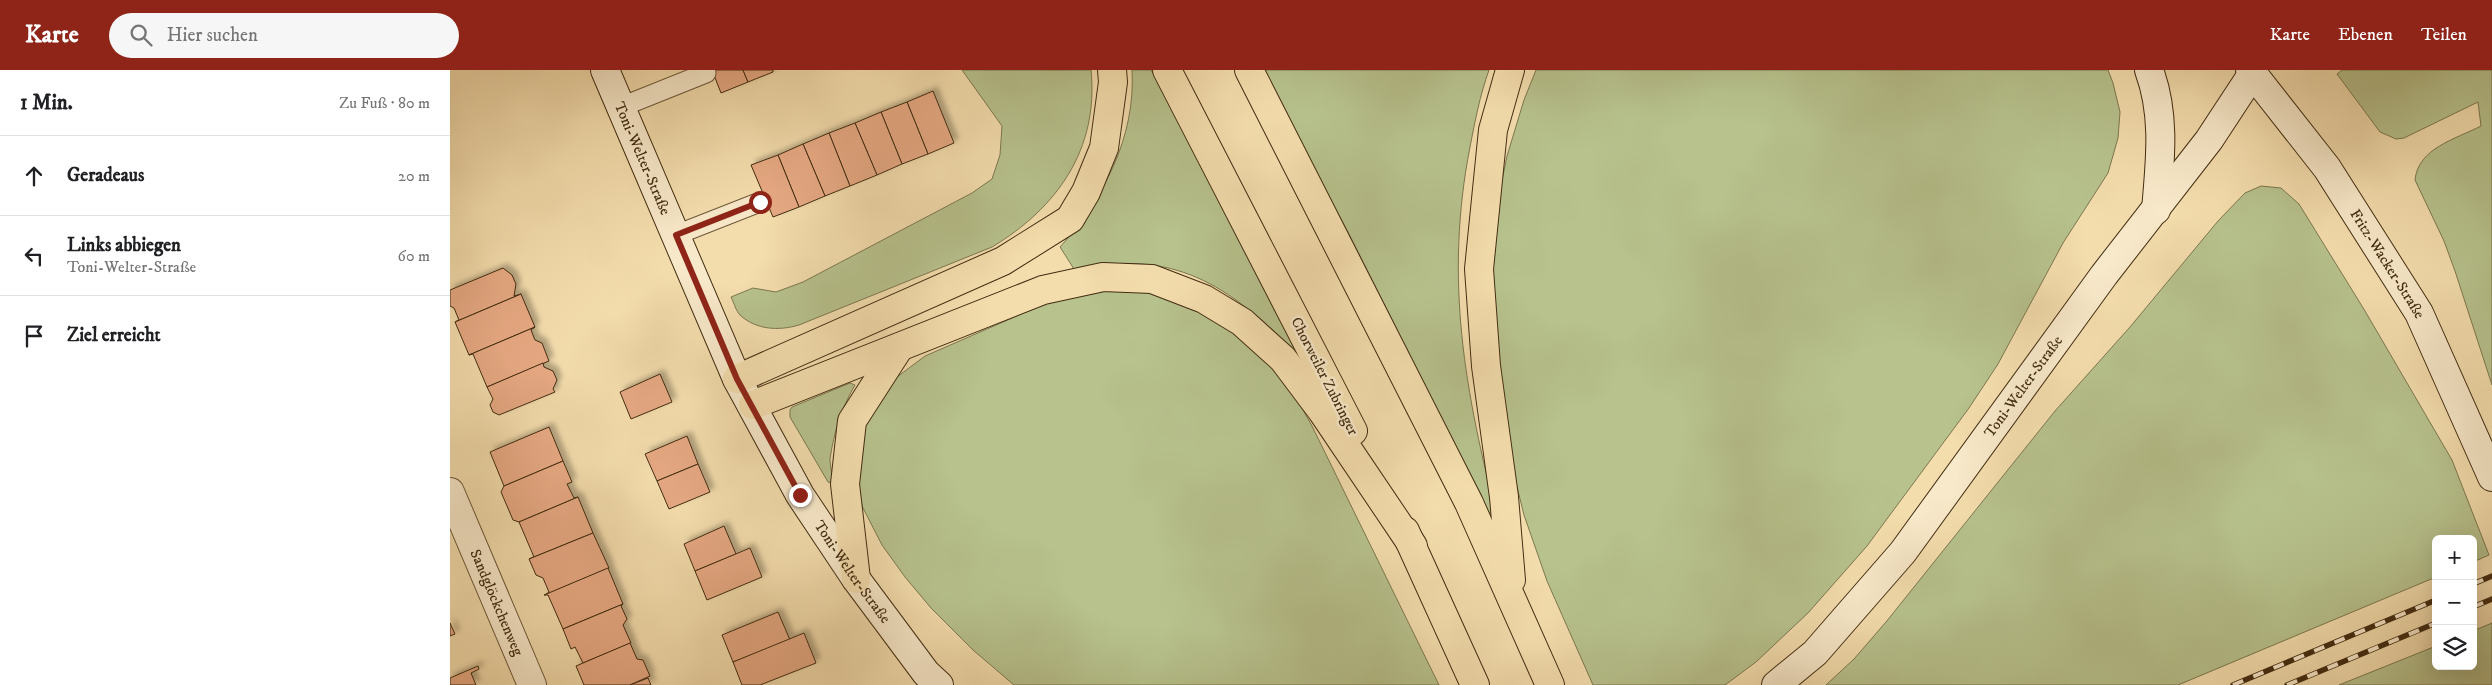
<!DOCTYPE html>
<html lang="de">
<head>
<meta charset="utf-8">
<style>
  body { margin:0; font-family:"IM FELL DW Pica",serif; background:#f6f6f6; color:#202124 }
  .controls { position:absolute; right:15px; bottom:15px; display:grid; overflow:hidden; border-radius:8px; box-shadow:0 5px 20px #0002 }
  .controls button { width:45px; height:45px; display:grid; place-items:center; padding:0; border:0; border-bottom:1px solid #e0e0e0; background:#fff; color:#202124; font:25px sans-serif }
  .stop { position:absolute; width:15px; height:15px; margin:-11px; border:4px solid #8f2418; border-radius:50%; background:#fff }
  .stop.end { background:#8f2418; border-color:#fff; box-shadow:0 1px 5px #0008 }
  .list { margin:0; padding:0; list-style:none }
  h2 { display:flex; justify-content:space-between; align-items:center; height:65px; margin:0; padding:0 20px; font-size:21px }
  h2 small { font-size:16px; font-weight:400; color:#757577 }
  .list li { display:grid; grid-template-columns:32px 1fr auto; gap:15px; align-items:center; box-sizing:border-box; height:80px; padding:0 20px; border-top:1px solid #e0e0e0 }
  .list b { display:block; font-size:19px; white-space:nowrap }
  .list p { margin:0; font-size:16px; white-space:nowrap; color:#757577 }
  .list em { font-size:16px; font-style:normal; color:#757577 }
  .icon { flex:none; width:28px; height:28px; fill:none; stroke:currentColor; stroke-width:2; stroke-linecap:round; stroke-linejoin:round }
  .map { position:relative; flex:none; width:2042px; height:615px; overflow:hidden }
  header { display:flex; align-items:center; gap:30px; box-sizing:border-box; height:70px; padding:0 25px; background:#8f2418; color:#fff }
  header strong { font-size:24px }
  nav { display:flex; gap:28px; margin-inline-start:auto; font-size:18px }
  .search { width:350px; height:45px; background:#f6f6f6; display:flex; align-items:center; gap:12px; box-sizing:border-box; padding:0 18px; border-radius:28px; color:#757577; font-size:19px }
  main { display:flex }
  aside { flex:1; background:#fff }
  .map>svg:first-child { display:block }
  .green { fill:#b7c28d; stroke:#7c774f }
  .building { fill:#e6a983; stroke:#422c11; filter:url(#shadow) }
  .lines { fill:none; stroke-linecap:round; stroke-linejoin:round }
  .lane-casing { stroke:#6e5838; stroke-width:21 }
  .street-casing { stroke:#6e5838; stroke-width:30 }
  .secondary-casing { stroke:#422c11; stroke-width:30 }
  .highway-casing { stroke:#422c11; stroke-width:30 }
  .lane { stroke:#f8e9ca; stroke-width:19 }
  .street { stroke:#f8e9ca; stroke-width:28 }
  .secondary { stroke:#f8e9ca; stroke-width:28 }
  .highway { stroke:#f4ddad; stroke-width:28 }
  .rail-casing { stroke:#422c11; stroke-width:5.5 }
  .rail { stroke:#f8e9ca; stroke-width:4; stroke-dasharray:11; stroke-linecap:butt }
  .route { stroke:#8f2418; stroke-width:6 }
  .labels { text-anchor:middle; stroke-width:5; stroke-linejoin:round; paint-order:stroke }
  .street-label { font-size:15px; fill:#422c11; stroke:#f8e9ca }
</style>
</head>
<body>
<header>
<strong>Karte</strong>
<div class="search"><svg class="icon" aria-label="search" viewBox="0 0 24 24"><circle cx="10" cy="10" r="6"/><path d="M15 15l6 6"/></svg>Hier suchen</div>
<nav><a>Karte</a><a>Ebenen</a><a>Teilen</a></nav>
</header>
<main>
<aside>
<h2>1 Min.<small>Zu Fuß · 80 m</small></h2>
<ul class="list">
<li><svg class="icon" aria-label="ahead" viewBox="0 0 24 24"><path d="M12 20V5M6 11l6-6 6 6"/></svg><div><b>Geradeaus</b></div><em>20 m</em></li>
<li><svg class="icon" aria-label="left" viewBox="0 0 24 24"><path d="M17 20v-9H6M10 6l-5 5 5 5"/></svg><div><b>Links abbiegen</b><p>Toni-Welter-Straße</p></div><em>60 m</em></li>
<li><svg class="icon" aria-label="arrive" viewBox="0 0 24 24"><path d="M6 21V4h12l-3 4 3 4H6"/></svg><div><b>Ziel erreicht</b></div></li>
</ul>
</aside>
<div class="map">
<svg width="2042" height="615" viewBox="0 0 2042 615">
  <defs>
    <filter id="shadow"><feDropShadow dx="4.5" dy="-4.5" stdDeviation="2.5" flood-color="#0004"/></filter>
  </defs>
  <rect width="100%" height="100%" fill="#f4ddad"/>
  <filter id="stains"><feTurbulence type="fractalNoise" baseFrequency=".004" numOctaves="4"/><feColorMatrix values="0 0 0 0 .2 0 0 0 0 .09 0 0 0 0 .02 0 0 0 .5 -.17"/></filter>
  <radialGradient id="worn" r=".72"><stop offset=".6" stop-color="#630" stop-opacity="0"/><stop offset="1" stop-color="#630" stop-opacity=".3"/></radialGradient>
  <!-- green -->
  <g class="green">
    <path d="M512,0h129c8,79 -34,138 -99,177l-193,78c-20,6 -43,5 -59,-10 -4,-4 -6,-12 -9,-18l22,-9 23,4 27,-10 169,-89 20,-14 8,-24 2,-29z"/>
    <path d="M682,0h19l148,280 -4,2c-68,-68 -120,-103 -221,-83l-14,-22c43,-48 76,-110 72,-177z"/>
    <path d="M812,0h227c-9,25 -14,51 -19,77 -26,133 -5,245 28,374l-4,2 -144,-287z"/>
    <polygon points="1086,0 1658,0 1663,13 1670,42 1668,68 1658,103 1613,173 1548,294 1519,338 1417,476 1358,543 1306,592 1275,615 1143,615 1097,511 1074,445 1054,364 1041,193 1049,125 1057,86 1074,30"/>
    <path d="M1892,0h150v315l-37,-114 -11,-30 -29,-61c3,-32 41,-41 66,-54l-3,-24 -74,36 -8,1 -16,-7 -43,-58z"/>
    <polygon points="1811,116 1831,118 1849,134 1915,241 2002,390 2039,485 2023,492 2023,469 1986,469 1986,507 1728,615 1376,615 1404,589 1436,552 1605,341 1680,257 1768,151 1795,123"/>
    <path d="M662,220c19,1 38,1 57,6 43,11 97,58 122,94 8,11 14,24 21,36l127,259h-425l-41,-35 -42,-42 -26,-31 -23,-32 -20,-39 -4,-24 3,-44 7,-21 25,-37 32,-24 131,-57z"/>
    <path d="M400,313l5,2c-14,24 -21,47 -25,74 0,8 3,16 1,24l-3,-1 -38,-65v-7l2,-3z"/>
    <polygon points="2042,553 2042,615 1889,615 1986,576 1986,596 2023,596 2023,561"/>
  </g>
  <!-- building -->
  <g class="building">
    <polygon points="262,0 293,0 298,12 271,23"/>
    <polygon points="293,0 323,0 323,2 298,12"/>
    <polygon points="483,21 504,73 478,84 457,32"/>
    <polygon points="457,32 478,84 452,94 431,42"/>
    <polygon points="431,42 452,94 427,105 405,53"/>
    <polygon points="405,53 427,105 400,116 379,63"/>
    <polygon points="379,63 400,116 375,126 353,74"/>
    <polygon points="353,74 375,126 349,137 328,85"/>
    <polygon points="328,85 349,137 323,147 301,95"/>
    <polygon points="53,198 62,205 66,214 64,226 71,224 5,252 9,250 4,238 0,236 0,220"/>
    <polygon points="71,224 85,257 19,285 5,252"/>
    <polygon points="85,257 81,260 85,270 92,273 99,291 37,317 23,284 19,285"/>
    <polygon points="93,293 94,297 103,301 107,310 103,319 105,322 49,345 43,342 40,335 43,329 37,317"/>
    <polygon points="210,304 222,332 181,349 170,322"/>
    <polygon points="99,357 113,391 54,416 40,382"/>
    <polygon points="237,366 248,394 207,411 195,384"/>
    <polygon points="113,391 122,412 117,414 124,428 128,427 69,452 63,450 51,422 54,416"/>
    <polygon points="248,394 260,422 219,439 207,411"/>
    <polygon points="128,427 143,463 79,489 84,487 69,452"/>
    <polygon points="274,456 286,484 245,501 234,474"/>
    <polygon points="143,463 159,498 95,525 99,522 93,508 86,505 79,489"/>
    <polygon points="300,478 312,507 257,530 245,501"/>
    <polygon points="158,498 173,534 113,559 98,525 94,525"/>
    <polygon points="173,534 171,536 177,549 173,555 181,573 133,593 125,577 121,579 113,559"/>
    <polygon points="328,542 340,570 283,592 272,565"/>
    <polygon points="0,553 5,564 0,566"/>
    <polygon points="354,563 366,593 310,615 292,615 283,592"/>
    <polygon points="180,573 187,589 193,590 200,606 180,615 134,615 126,596"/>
    <polygon points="28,596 29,599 21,603 26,615 0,615 0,608"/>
    <polygon points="198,608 201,615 180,615"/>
  </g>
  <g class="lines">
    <defs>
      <g id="lane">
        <polyline points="171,37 256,3"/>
        <polyline points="226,165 310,132"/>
      </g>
      <g id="street">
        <path id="s1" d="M0,422l82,193"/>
      </g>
      <g id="secondary">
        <path id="s2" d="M155,0l132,309 63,116 56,84 70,94 13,12"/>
        <path d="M1699,0c17,46 11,92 7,140"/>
        <path id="s3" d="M1800,0l77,98 92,145 73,164"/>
        <path id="s4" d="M1326,615l39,-32 88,-101 201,-277 105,-135 44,-67"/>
      </g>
      <g id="highway">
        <polyline points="717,0 903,361"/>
        <polyline points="799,0 1019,433 1100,615"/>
        <polyline points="1060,0 1043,60 1029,199 1036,296 1054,427 1061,510"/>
        <polyline points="287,309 553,191 620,149 636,122 654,78 663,12 662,0"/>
        <polyline points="303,335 593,220 653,207 702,209 754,229 792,252 833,289 872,341 963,476"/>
        <polyline points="955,461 1025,615"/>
        <polyline points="406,509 395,414 402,351 449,278"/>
      </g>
    </defs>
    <!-- lane casing -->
    <use href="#lane" class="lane-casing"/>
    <!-- street casing -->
    <use href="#street" class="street-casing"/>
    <!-- secondary casing -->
    <use href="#secondary" class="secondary-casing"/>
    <!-- highway casing -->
    <use href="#highway" class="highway-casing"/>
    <!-- lane -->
    <use href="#lane" class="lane"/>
    <!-- street -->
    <use href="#street" class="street"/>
    <!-- secondary -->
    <use href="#secondary" class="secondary"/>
    <!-- highway -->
    <use href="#highway" class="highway"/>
    <defs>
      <g id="rail">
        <polyline points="2023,514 2042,506"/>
        <polyline points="2023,537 2042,529"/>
        <polyline points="1783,615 1986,530"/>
        <polyline points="1837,615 1986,553"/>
      </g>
    </defs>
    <!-- rail casing -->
    <use href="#rail" class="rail-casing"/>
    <!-- rail -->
    <use href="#rail" class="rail"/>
  </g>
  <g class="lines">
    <!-- route -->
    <polyline class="route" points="310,132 226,165 287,309 350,425"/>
  </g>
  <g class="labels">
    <!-- street labels -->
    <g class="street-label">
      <text dy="5" stroke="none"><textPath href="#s2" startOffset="96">Toni-Welter-Straße</textPath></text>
      <text dy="5" stroke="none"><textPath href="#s3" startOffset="238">Fritz-Wacker-Straße</textPath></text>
      <text transform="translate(875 306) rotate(63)" y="5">Chorweiler Zubringer</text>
      <text dy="5" stroke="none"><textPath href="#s4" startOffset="389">Toni-Welter-Straße</textPath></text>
      <text dy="5" stroke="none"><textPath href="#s2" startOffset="561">Toni-Welter-Straße</textPath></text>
      <text dy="5" stroke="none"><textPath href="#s1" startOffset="120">Sandglöckchenweg</textPath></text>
    </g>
  </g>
  <rect width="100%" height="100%" filter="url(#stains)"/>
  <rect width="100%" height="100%" fill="url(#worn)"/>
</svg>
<div class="controls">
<button>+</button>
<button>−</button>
<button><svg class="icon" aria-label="layers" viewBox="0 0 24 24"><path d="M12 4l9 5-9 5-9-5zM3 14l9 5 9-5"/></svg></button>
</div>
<div class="stop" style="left:310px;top:132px"></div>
<div class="stop end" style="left:350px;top:425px"></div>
</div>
</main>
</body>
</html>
